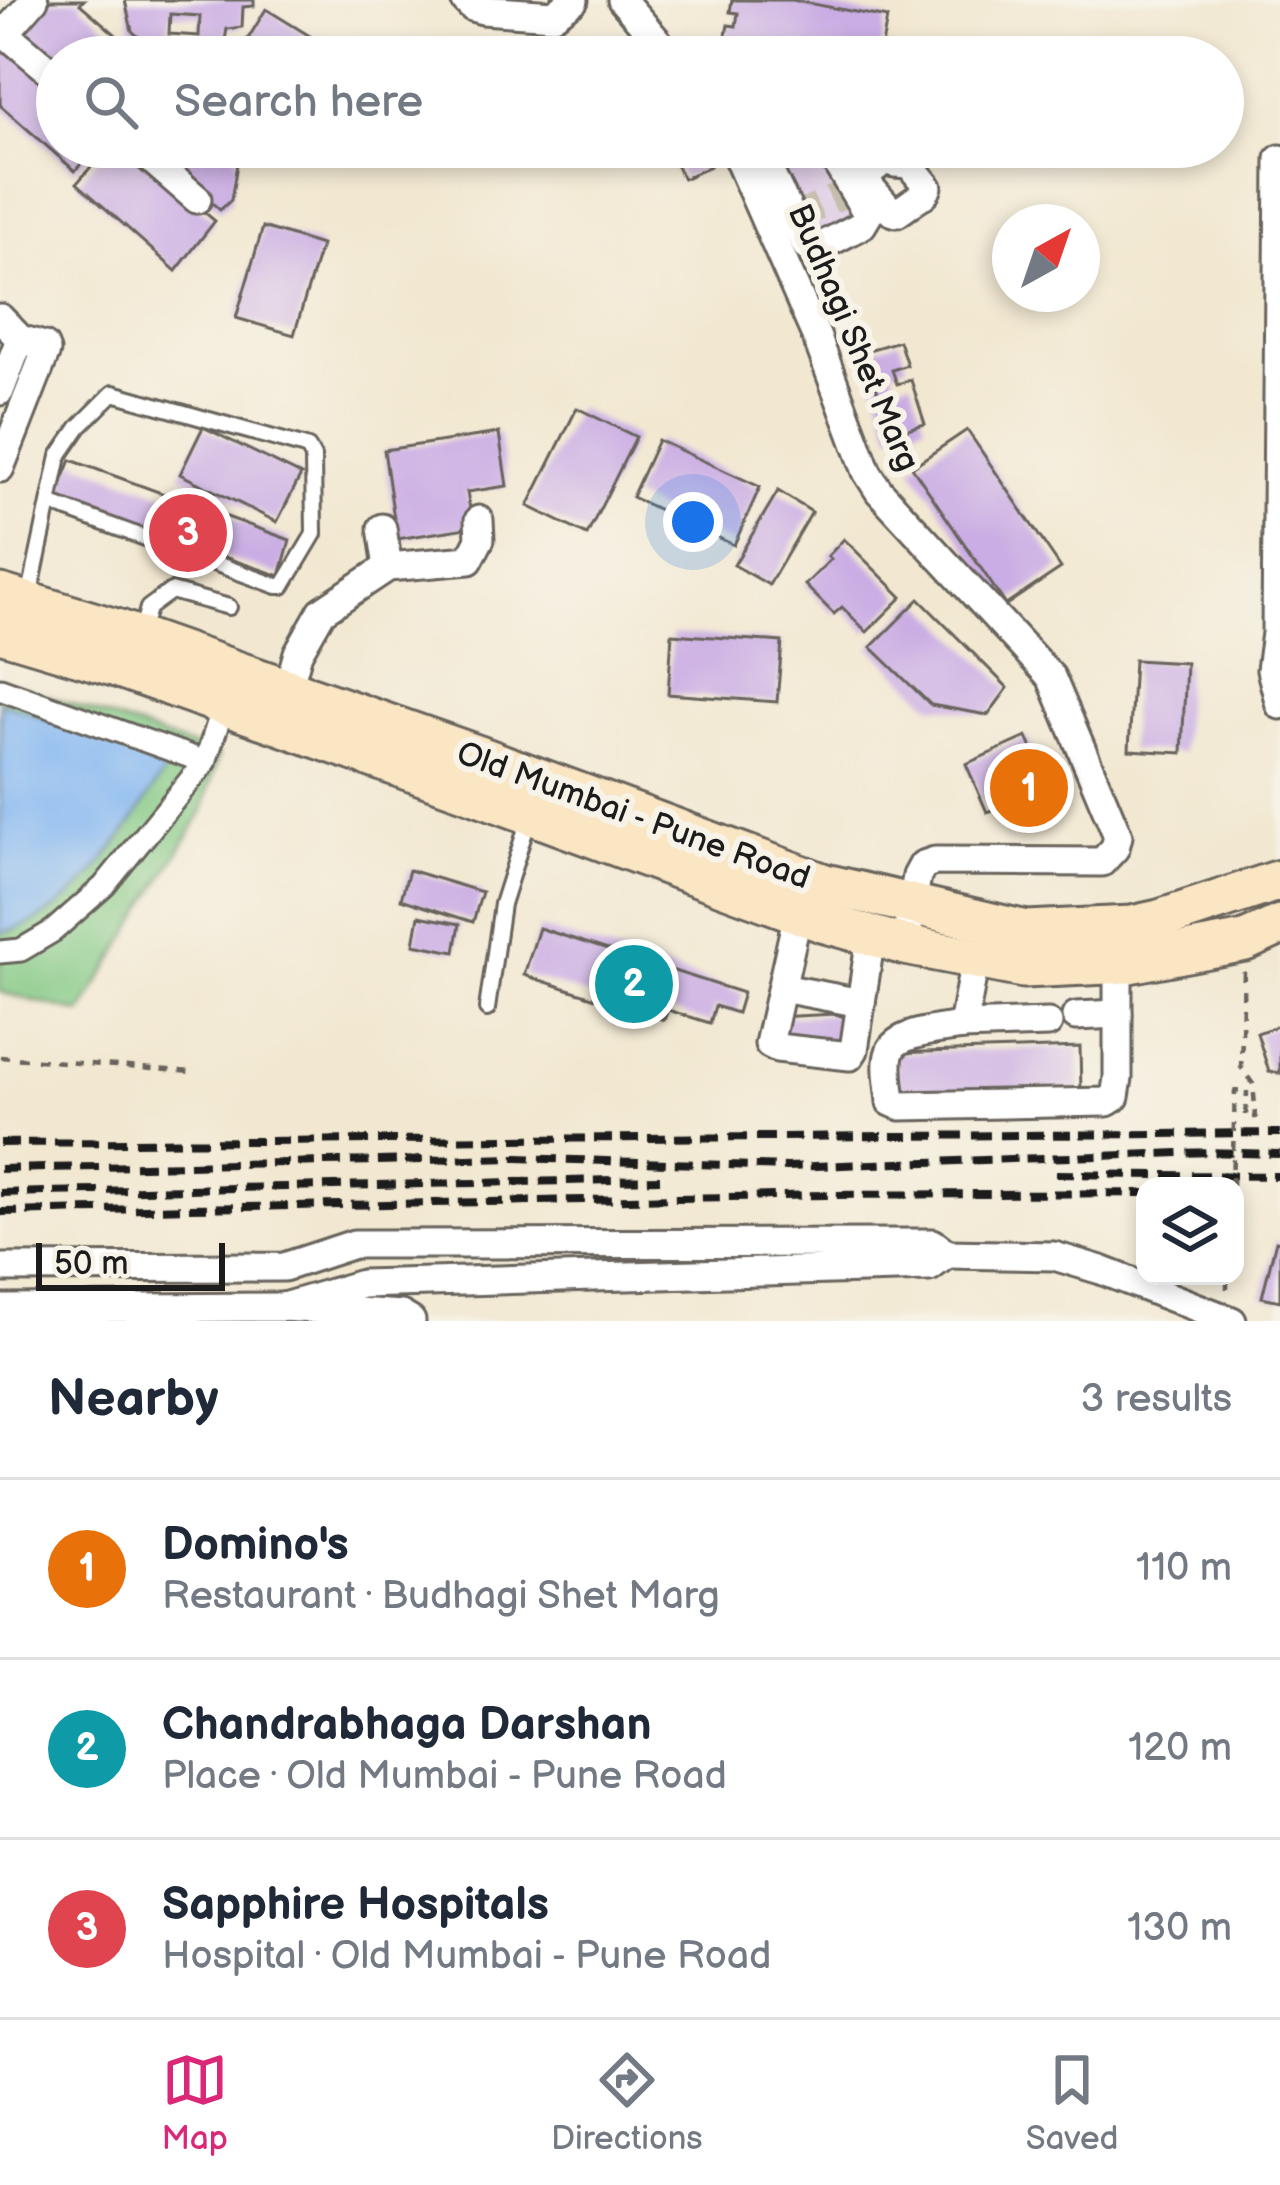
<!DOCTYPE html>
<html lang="en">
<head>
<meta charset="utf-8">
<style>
  body { margin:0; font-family:"Balsamiq Sans",sans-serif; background:#f6f6f7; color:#1f2937 }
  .controls { position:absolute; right:36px; bottom:36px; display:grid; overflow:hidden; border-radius:24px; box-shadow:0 6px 18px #0003 }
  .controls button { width:108px; height:108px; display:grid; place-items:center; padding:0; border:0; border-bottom:3px solid #e0e1e3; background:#fff; color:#1f2937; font:60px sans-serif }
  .compass { position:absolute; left:992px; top:204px; width:108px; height:108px; border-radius:50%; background:#fff; box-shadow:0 6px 18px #0003; rotate:40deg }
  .scale { position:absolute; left:36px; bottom:30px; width:189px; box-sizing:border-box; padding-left:12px; border:6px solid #1c1c1c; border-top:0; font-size:33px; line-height:42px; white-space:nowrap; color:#1c1c1c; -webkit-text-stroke:9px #f7f3e8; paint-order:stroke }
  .you { position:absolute; left:693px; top:522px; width:42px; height:42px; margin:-30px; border:9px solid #fff; border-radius:50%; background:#1a73e8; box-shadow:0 0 0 18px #1a73e833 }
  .badge { display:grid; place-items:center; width:78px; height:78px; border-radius:50%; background:#db2777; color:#fff; font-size:39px; font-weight:700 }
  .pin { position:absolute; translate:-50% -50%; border:6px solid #fff; box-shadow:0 3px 12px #0006 }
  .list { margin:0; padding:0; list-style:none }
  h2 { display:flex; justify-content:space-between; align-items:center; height:156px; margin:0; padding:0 48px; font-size:51px }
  h2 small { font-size:39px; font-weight:400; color:#747a83 }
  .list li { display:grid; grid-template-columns:78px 1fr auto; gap:36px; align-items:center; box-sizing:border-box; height:180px; padding:0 48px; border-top:3px solid #e0e1e3 }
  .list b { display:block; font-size:45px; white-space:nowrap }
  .list p { margin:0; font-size:39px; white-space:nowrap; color:#747a83 }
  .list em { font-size:39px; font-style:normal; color:#747a83 }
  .icon { flex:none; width:66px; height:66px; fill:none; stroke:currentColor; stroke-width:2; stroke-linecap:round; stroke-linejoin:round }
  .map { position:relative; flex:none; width:1280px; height:1321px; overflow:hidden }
  .search { position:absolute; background:#fff; box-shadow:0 6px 18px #0003; left:36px; right:36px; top:36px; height:132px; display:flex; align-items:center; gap:30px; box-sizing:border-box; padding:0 42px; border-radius:66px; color:#747a83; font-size:45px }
  .sheet { height:696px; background:#fff }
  nav { display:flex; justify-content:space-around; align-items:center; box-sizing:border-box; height:168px; border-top:3px solid #e0e1e3; background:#fff; font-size:33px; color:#747a83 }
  nav a { display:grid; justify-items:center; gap:6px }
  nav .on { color:#db2777 }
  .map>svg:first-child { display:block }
  .green { fill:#81c883; stroke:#4e7250; stroke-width:3 }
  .water { fill:#85b8f2; stroke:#506a87; stroke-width:3 }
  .building { fill:#caade4; fill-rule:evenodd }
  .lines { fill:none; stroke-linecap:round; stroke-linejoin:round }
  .minor-tunnel { stroke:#c7bfad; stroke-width:27; stroke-dasharray:27 14; stroke-linecap:butt }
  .service-casing { stroke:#67635b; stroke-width:20 }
  .pedestrian-casing { stroke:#67635b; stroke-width:27 }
  .minor-casing { stroke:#67635b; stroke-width:33 }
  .secondary-casing { stroke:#67635b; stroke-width:45 }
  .path { stroke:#67635b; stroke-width:4.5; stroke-dasharray:9 9; stroke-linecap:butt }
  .service { stroke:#fff; stroke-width:14 }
  .pedestrian { stroke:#fff; stroke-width:21 }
  .minor { stroke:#fff; stroke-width:27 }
  .secondary { stroke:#fbe6c4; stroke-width:39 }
  .rail { stroke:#1c1c1c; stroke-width:8; stroke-dasharray:18 9; stroke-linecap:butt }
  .path-bridge { stroke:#67635b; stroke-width:4.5; stroke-dasharray:9 9; stroke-linecap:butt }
  .labels { text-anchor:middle; stroke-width:12; stroke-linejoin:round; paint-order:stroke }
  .street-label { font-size:33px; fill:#1c1c1c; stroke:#f7f3e8 }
</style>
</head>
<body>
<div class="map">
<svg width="1280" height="1321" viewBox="0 0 1280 1321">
  <rect width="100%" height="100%" fill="#f7f3e8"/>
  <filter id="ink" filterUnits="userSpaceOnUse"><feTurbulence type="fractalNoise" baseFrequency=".00833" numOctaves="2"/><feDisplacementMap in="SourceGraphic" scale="24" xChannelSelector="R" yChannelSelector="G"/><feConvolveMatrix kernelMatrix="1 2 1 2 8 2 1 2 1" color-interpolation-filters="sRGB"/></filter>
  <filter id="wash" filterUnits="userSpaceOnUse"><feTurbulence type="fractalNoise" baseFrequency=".004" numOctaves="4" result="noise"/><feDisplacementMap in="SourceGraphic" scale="48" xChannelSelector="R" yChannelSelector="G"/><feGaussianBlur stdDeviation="2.7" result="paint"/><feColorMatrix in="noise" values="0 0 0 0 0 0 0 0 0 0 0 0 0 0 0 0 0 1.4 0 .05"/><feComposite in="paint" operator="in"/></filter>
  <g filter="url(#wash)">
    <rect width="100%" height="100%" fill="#f2e8d1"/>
    <!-- green -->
    <polygon class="green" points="0,679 218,756 202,813 81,1013 0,992"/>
    <!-- water -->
    <path class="water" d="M0,702l144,51 4,-5 25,10c-42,64 -91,160 -173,175z"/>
    <g id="blocks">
      <!-- building -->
      <g class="building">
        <polygon points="51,0 84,0 80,4 115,34 107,43 123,57 57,57 57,62 23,32"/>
        <path d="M125,0h129v6l-11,1 -1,20 -15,2 -5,27 -8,1h-53l-29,-26zM170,14l30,2 -1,20 -30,-2z"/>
        <polygon points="732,0 792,0 887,18 880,57 782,57 724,46 728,25 736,26 738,13 730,12"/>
        <polygon points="266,9 318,41 308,57 237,57"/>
        <polygon points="7,45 57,89 57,147 96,147 75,171 0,105 0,53"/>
        <polygon points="108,147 127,147 215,221 176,271 77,183"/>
        <polygon points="152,147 227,147 238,158 231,200 220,210"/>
        <polygon points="668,147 701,147 710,166 683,179"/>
        <polygon points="822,149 862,218 812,246 773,177"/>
        <polygon points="263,227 321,245 294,335 236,318"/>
        <polygon points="899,341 907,365 892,370 897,384 911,380 925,424 891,434 865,351"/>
        <polygon points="577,408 636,437 587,535 528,506"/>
        <polygon points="203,427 301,475 277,522 180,474"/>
        <polygon points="967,430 1061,568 1006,605 912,467"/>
        <polygon points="499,433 507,486 467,492 473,527 397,539 384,450"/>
        <polygon points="658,440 760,487 734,545 632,497"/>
        <polygon points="71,460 290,540 280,576 55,499"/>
        <polygon points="778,491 812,512 769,585 734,565"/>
        <polygon points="844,539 902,597 867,632 842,607 834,614 805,585 831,559 828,556"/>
        <polygon points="919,599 1008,688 988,715 931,705 871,647"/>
        <polygon points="672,634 782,642 777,702 668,694"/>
        <polygon points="1134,660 1186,663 1182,753 1129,750"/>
        <polygon points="1027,737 1048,785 987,812 966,764"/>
        <polygon points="409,870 482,892 473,922 401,899"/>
        <polygon points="419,916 460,924 455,952 414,944"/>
        <polygon points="539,928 743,993 737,1013 715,1006 710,1023 668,1010 664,1020 524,975"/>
        <polygon points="836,1014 853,1020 851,1049 775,1041 776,1017"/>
        <polygon points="1280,1025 1280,1073 1269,1072 1257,1033"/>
        <polygon points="1080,1047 1081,1093 896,1099 894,1053"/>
        <polygon points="1276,1241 1280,1242 1280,1301 1262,1297"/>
      </g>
    </g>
  </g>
  <g filter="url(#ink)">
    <use href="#blocks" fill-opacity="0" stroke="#67635b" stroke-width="3"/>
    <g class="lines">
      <!-- minor-tunnel -->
      <polyline class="minor-tunnel" points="794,218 848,192"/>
      <defs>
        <g id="service">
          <polyline points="29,598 59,456 79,427 113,393 302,446 308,448 313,457 314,534 283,586 277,586 49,503"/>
          <polyline points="141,633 148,608 171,591 229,607"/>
          <polyline points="487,1009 502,904 529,819"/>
        </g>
        <g id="pedestrian">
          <polyline points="0,689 205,762 104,886 53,931 21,950 0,952"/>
          <polyline points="205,762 224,705"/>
        </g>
        <g id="minor">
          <polyline points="465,0 472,7 483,10 553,15 574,0"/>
          <polyline points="622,0 671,57"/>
          <polyline points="0,29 57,77"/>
          <polyline points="6,32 34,0"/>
          <polyline points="137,147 197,199"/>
          <polyline points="733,147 817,338 867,472 879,491 1051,677 1118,836 1115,848 1102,862 935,861 923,865 917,876 905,945"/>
          <polyline points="795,147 772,159 768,169 807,247 812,251 862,225 868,215 827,147"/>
          <polyline points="887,147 894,163 909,164 928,187 924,194 897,213 891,211 865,181 866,175 891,155"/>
          <polyline points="1280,159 1276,633 1271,670 1280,705"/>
          <polyline points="0,318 20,339 0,391"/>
          <polyline points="0,468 46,351 44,346 20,339"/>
          <polyline points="382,528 388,567"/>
          <polyline points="283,706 298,653 322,611 388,567 469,560 480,539 479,520"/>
          <polyline points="798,913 769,1044 777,1048 850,1056 854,1050 871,936"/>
          <path d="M975,960l-12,66c-18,3 -67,6 -73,26 -5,13 0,36 1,50l9,4 207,-4 8,-5 3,-19v-115"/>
          <polyline points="782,988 861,1003"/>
          <polyline points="1076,1016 1118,1014"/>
          <polyline points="963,1026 1048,1023"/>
          <polyline points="947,1254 1054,1256 1101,1270 1232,1321"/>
          <polyline points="0,1268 284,1267 354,1244 933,1243 947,1254 930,1267 362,1284 283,1307"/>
          <polyline points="0,1309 283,1307 401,1315 411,1321"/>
        </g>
        <g id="secondary">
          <polyline points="0,594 119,630 479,756 825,884 1026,931 1132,926 1159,920 1280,880"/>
          <polyline points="0,632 117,667 476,794 822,922 905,945 1023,968 1129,963 1245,941 1280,925"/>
        </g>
      </defs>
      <!-- service casing -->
      <use href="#service" class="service-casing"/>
      <!-- pedestrian casing -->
      <use href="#pedestrian" class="pedestrian-casing"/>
      <!-- minor casing -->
      <use href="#minor" class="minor-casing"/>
      <!-- secondary casing -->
      <use href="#secondary" class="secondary-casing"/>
      <!-- path -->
      <g class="path">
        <polyline points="1244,971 1241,1067 1253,1084 1256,1117 1246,1117 1247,1091"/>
        <polyline points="0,1057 192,1072"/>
        <polyline points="1227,1289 1227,1276"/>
      </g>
      <!-- service -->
      <use href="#service" class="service"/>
      <!-- pedestrian -->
      <use href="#pedestrian" class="pedestrian"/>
      <!-- minor -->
      <use href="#minor" class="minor"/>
      <!-- secondary -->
      <use href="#secondary" class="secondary"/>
      <!-- rail -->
      <g class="rail">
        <polyline points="0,1143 1280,1133"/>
        <polyline points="0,1169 518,1158 787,1167 1210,1152 1280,1154"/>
        <polyline points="1056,1174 1280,1176"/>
        <polyline points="0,1193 660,1179"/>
        <polyline points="0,1212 826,1195 1145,1193"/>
      </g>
      <!-- path-bridge -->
      <polyline class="path-bridge" points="1232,1186 1235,1091 1247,1091"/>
    </g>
  </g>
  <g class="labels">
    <!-- street labels -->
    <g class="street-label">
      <text transform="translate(855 337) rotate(67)" y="12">Budhagi Shet Marg</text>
      <text transform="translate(634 814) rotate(20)" y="12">Old Mumbai - Pune Road</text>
    </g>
  </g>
</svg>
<div class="controls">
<button><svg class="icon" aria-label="layers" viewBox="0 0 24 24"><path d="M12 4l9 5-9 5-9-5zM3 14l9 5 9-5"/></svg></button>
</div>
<svg class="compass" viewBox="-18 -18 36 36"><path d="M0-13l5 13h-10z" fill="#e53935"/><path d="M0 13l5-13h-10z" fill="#747a83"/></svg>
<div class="scale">50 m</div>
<div class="you"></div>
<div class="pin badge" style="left:1029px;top:788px;background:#e8710a">1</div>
<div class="pin badge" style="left:634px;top:984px;background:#0f9aa8">2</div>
<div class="pin badge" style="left:188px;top:533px;background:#e0444e">3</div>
<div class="search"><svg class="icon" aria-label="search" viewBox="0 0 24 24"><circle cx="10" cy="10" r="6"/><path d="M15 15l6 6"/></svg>Search here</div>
</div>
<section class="sheet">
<h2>Nearby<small>3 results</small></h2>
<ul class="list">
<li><span class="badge" style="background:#e8710a">1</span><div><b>Domino's</b><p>Restaurant · Budhagi Shet Marg</p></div><em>110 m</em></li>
<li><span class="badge" style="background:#0f9aa8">2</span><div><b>Chandrabhaga Darshan</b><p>Place · Old Mumbai - Pune Road</p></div><em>120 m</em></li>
<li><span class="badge" style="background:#e0444e">3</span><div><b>Sapphire Hospitals</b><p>Hospital · Old Mumbai - Pune Road</p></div><em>130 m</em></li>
</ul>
</section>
<nav>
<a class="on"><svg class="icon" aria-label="map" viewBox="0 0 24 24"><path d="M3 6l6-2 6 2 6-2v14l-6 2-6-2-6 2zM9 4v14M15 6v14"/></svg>Map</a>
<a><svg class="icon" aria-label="directions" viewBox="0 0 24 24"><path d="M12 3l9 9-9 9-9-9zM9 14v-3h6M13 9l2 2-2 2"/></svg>Directions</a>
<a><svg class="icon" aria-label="saved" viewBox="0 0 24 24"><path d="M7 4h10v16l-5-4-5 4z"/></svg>Saved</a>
</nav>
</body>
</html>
